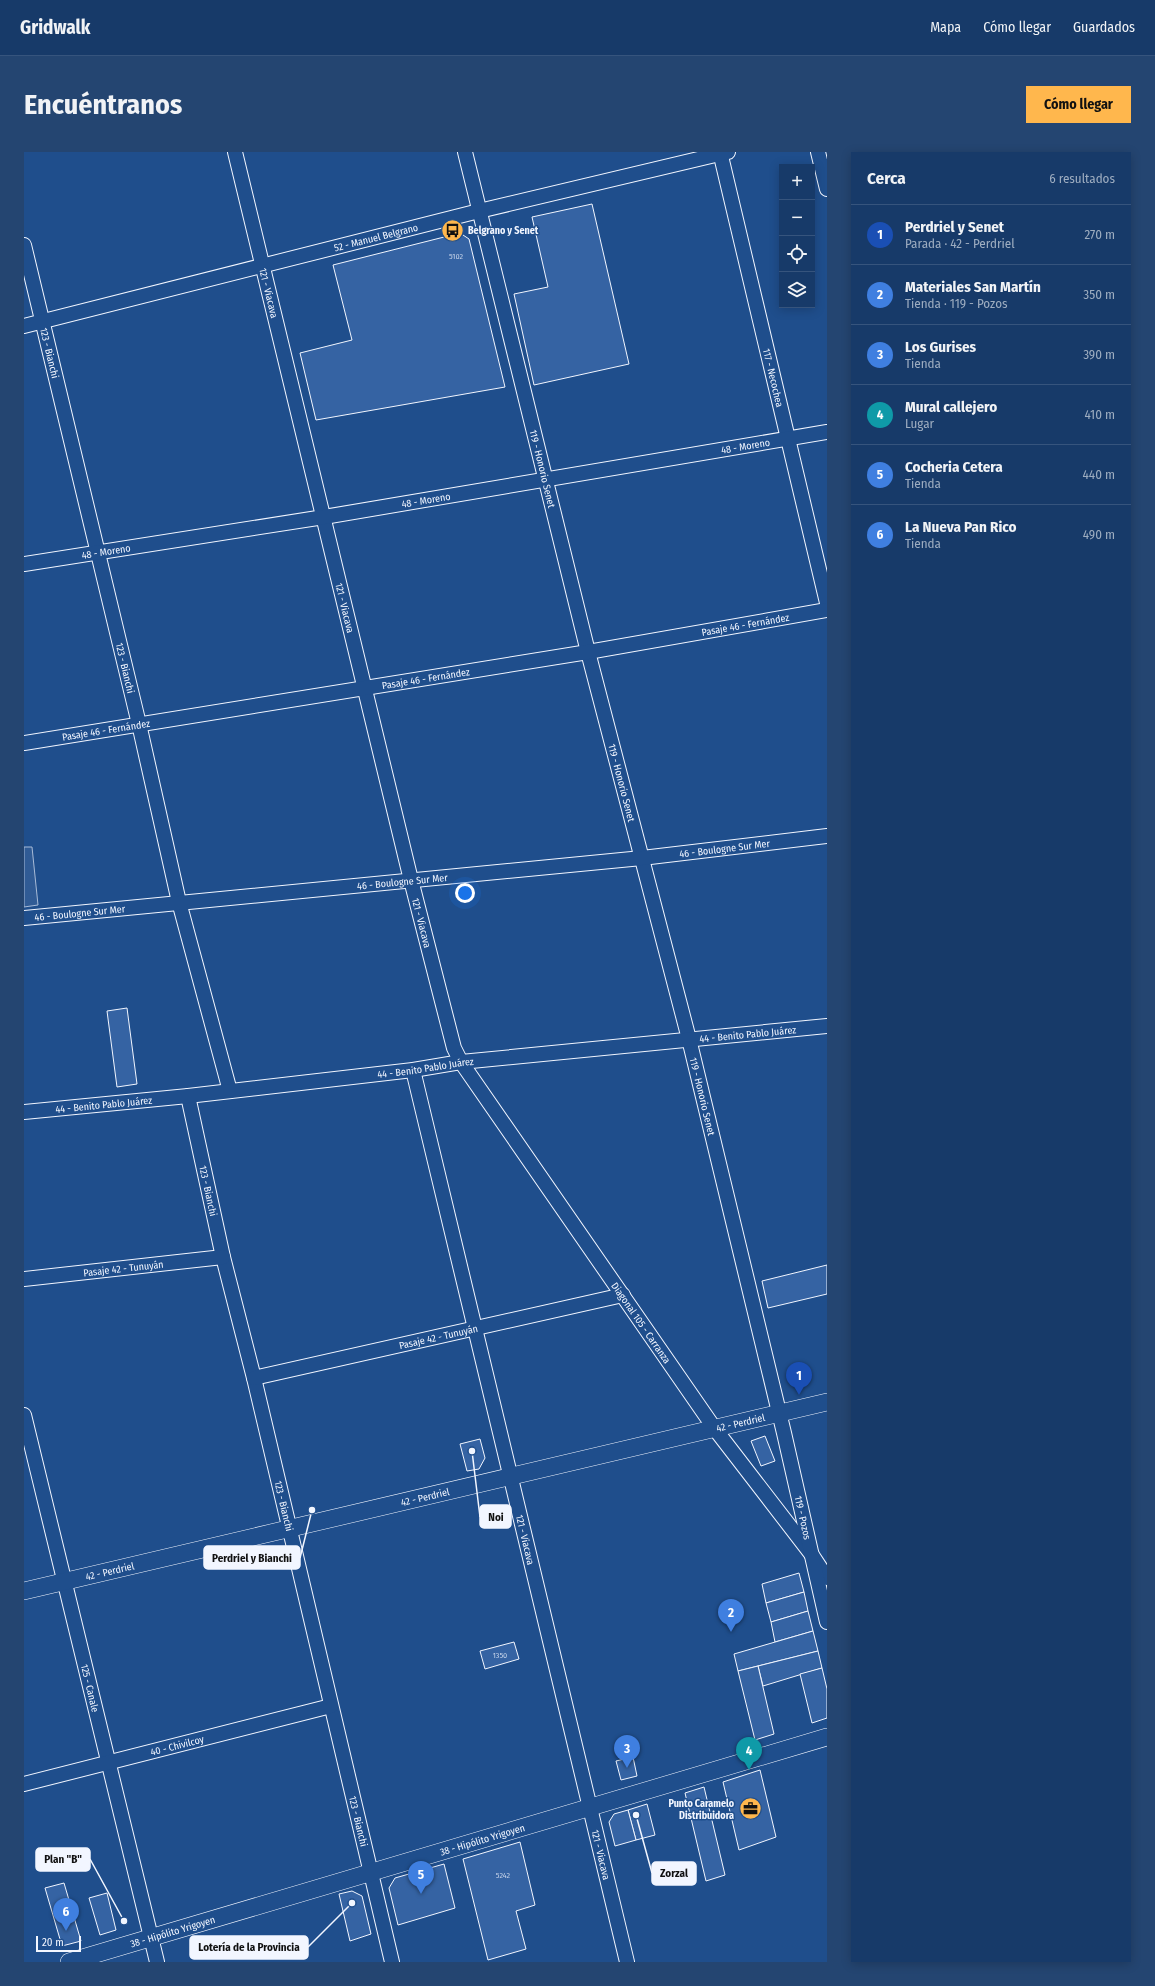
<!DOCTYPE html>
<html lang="es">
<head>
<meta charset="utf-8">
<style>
  body { margin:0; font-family:"Fira Sans Condensed",sans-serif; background:#244571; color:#f1f3f6 }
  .controls { position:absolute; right:12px; top:12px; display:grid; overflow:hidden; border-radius:0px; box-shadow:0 2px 10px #0003 }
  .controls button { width:36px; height:36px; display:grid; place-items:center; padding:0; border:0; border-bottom:1px solid #36547d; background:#173a69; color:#f1f3f6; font:20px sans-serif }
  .scale { position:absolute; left:12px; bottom:10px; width:45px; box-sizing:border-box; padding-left:4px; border:2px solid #f2f6ff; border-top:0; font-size:11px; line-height:14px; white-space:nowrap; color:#f2f6ff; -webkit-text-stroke:3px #1f4e8c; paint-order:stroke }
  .you { position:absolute; left:441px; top:741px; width:14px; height:14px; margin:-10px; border:3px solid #fff; border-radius:50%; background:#1a73e8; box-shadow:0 0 0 6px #1a73e833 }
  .badge { display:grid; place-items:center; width:26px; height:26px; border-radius:50%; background:#ffb74d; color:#fff; font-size:13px; font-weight:700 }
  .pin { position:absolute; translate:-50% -33px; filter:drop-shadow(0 1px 2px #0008) }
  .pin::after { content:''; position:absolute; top:21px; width:14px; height:12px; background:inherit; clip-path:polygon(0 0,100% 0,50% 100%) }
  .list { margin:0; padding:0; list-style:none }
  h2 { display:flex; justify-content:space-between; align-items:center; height:52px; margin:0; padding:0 16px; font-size:17px }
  h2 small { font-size:13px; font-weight:400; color:#9eadc0 }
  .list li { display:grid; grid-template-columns:26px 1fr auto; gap:12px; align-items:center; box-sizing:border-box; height:60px; padding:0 16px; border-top:1px solid #36547d }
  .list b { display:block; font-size:15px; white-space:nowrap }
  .list p { margin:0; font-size:13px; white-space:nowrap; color:#9eadc0 }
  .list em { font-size:13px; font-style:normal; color:#9eadc0 }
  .icon { flex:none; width:22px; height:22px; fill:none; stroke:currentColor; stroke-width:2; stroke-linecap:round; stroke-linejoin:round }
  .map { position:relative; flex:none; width:803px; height:1810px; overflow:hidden; border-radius:0px }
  header { display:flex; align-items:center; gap:24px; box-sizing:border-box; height:56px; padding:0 20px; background:#173a69; border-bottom:1px solid #36547d }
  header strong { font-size:19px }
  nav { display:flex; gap:22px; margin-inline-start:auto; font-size:14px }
  .intro { display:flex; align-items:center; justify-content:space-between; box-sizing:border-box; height:96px; padding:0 24px }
  h1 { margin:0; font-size:28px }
  .button { padding:10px 18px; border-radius:0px; background:#ffb74d; color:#111; font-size:14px; font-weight:700 }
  main { display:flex; gap:24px; padding:0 24px }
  aside { flex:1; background:#173a69; border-radius:0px; box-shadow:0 2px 10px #0003 }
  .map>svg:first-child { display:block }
  .built { fill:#305b95; stroke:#a8bbd7 }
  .building { fill:#3563a3; stroke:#f2f6ff }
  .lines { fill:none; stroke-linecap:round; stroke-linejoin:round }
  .minor-casing { stroke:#f2f6ff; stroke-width:16 }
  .tertiary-casing { stroke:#f2f6ff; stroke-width:18 }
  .minor { stroke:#1f4e8c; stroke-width:14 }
  .tertiary { stroke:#1f4e8c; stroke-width:17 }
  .labels { text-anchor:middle; stroke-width:3; stroke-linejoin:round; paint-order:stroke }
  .number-label { font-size:8px; fill:#c3d1e8 }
  .poi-label { font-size:10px; font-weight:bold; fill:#f2f6ff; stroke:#1f4e8c; text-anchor:start }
  .street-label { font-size:10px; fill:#f2f6ff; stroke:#1f4e8c }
  .leader { fill:none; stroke:#f2f6ff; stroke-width:1.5 }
  .callout-dot { fill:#f2f6ff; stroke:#1f4e8c; stroke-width:1.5 }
  .callout { fill:#f2f6ff; stroke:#f2f6ff; stroke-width:1.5 }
  .callout-label { font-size:11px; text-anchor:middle; font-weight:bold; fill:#111 }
</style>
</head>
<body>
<header>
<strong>Gridwalk</strong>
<nav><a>Mapa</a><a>Cómo llegar</a><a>Guardados</a></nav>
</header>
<div class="intro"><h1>Encuéntranos</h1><a class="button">Cómo llegar</a></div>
<main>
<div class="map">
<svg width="803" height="1810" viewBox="0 0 803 1810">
  <rect width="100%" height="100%" fill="#1f4e8c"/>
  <!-- built -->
  <polygon class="built" points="0,695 8,695 14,753 0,755"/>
  <!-- building -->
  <g class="building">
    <polygon points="568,52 605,212 510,233 490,142 524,135 508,65"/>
    <polygon points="436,81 445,87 481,235 292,268 276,201 328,188 309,113"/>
    <polygon points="103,856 113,932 93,935 83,859"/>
    <polygon points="803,1113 803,1142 744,1156 738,1129"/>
    <polygon points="741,1284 751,1309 737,1314 727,1289"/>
    <polygon points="456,1287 461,1306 455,1317 443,1319 436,1292"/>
    <polygon points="775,1421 780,1440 742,1451 738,1432"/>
    <polygon points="780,1440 784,1459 747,1470 742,1451"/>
    <polygon points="784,1459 789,1479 751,1490 747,1470"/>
    <polygon points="789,1479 794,1499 714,1519 710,1502"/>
    <polygon points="490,1490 495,1507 461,1517 456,1499"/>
    <polygon points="794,1499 798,1516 739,1534 734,1514"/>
    <polygon points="734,1514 750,1582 731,1588 714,1519"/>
    <polygon points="798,1516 803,1537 803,1566 788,1571 776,1522"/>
    <polygon points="609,1605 613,1624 597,1628 592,1609"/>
    <polygon points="736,1618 752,1685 715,1698 699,1630"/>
    <polygon points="680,1635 701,1723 682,1729 661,1641"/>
    <polygon points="623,1652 631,1683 612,1688 604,1658"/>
    <polygon points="604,1658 612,1688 591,1694 585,1670 590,1662"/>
    <polygon points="496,1690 511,1753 492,1759 502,1797 464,1808 439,1707"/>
    <polygon points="420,1712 431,1756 374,1773 365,1736 371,1726"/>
    <polygon points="40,1731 57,1789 38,1794 21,1736"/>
    <polygon points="328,1739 338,1744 347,1782 326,1789 315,1742"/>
    <polygon points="83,1741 92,1778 76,1783 65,1746"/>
  </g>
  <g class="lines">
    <defs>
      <g id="minor">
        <path id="s1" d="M211,0l176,728 43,168 7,14 254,367 97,126 15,23"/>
        <path id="s2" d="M441,0l123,500 101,387 95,394 43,189"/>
        <path id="s3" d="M696,0l107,451"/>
        <polyline points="794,0 803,37"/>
        <path id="s4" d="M0,93l115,479 40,178 51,189"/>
        <path id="s5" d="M0,174l455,-115 249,-59"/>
        <path id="s6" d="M0,412l300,-47 503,-85"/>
        <path id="s7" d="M0,591l564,-91 239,-42"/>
        <path id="s8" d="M0,766l618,-60 185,-22"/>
        <path id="s9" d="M389,918l214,892"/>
        <path id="s10" d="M164,944l35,161 31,121 138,584"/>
        <path id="s11" d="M0,960l164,-16 225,-26 48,-8 366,-36"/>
        <path id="s12" d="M0,1127l199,-22"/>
        <path id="s13" d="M230,1226l369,-83"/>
        <path id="s14" d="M0,1263l133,547"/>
        <path id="s15" d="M0,1632l307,-78"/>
      </g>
      <g id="tertiary">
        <path id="s16" d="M0,1439l803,-189"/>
        <path id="s17" d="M45,1810l758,-225"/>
      </g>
    </defs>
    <!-- minor casing -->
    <use href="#minor" class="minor-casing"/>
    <!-- tertiary casing -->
    <use href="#tertiary" class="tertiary-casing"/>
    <!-- minor -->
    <use href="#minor" class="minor"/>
    <!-- tertiary -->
    <use href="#tertiary" class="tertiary"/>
  </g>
  <!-- icons -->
  <defs>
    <symbol id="bus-disc" viewBox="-11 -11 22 22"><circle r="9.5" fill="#ffb74d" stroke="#1f4e8c"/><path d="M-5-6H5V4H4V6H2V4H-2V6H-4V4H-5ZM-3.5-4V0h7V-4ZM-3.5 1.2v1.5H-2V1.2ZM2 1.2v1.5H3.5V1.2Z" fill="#111"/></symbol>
    <symbol id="office-disc" viewBox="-11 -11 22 22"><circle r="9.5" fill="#ffb74d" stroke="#1f4e8c"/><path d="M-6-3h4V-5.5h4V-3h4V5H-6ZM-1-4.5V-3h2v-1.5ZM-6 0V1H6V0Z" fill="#111"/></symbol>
  </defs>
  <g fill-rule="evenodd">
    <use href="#bus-disc" x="416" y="66" width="25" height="25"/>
    <use href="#office-disc" x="714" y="1644" width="25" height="25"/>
  </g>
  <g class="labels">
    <!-- number labels -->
    <g class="number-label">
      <text x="432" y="107">5102</text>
      <text x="476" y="1506">1350</text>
      <text x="479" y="1726">5242</text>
    </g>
    <!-- poi labels -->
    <g class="poi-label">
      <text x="444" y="82">Belgrano y Senet</text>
      <text x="710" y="1655" text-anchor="end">Punto Caramelo<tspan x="710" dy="12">Distribuidora</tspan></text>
    </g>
    <!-- street labels -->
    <g class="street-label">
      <text dy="4" stroke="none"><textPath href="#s5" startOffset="363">52 - Manuel Belgrano</textPath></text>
      <text dy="4" stroke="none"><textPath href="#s1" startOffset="145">121 - Viacava</textPath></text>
      <text dy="4" stroke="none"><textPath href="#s4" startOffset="111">123 - Bianchi</textPath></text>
      <text dy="4" stroke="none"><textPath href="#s3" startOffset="232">117 - Necochea</textPath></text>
      <text dy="4" stroke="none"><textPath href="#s6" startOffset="731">48 - Moreno</textPath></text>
      <text dy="4" stroke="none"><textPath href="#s2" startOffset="326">119 - Honorio Senet</textPath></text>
      <text dy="4" stroke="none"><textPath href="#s6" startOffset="407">48 - Moreno</textPath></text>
      <text dy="4" stroke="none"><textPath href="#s6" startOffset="83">48 - Moreno</textPath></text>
      <text dy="4" stroke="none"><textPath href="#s1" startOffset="469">121 - Viacava</textPath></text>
      <text dy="4" stroke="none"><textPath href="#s7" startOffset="731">Pasaje 46 - Fernández</textPath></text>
      <text dy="4" stroke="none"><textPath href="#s4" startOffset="435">123 - Bianchi</textPath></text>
      <text dy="4" stroke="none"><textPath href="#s7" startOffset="407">Pasaje 46 - Fernández</textPath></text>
      <text dy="4" stroke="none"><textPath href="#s7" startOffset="83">Pasaje 46 - Fernández</textPath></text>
      <text dy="4" stroke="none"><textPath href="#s2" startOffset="650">119 - Honorio Senet</textPath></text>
      <text dy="4" stroke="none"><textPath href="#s8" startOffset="704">46 - Boulogne Sur Mer</textPath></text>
      <text dy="4" stroke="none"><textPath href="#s8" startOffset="380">46 - Boulogne Sur Mer</textPath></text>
      <text dy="4" stroke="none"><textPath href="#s8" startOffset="56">46 - Boulogne Sur Mer</textPath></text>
      <text dy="4" stroke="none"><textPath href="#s1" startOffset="793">121 - Viacava</textPath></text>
      <text dy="4" stroke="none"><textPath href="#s11" startOffset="728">44 - Benito Pablo Juárez</textPath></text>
      <text dy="4" stroke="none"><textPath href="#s11" startOffset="404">44 - Benito Pablo Juárez</textPath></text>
      <text dy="4" stroke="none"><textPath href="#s2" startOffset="974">119 - Honorio Senet</textPath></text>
      <text dy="4" stroke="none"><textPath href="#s11" startOffset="80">44 - Benito Pablo Juárez</textPath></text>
      <text dy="4" stroke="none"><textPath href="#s10" startOffset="97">123 - Bianchi</textPath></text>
      <text dy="4" stroke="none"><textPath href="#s12" startOffset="100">Pasaje 42 - Tunuyán</textPath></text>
      <text dy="4" stroke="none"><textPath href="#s1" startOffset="1255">Diagonal 105 - Carranza</textPath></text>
      <text dy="4" stroke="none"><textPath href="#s13" startOffset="189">Pasaje 42 - Tunuyán</textPath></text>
      <text dy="4" stroke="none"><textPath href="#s16" startOffset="736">42 - Perdriel</textPath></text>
      <text dy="4" stroke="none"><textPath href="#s16" startOffset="412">42 - Perdriel</textPath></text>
      <text dy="4" stroke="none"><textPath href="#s10" startOffset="421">123 - Bianchi</textPath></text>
      <text dy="4" stroke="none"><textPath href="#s2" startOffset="1407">119 - Pozos</textPath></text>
      <text dy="4" stroke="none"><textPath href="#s9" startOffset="483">121 - Viacava</textPath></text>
      <text dy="4" stroke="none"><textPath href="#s16" startOffset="88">42 - Perdriel</textPath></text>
      <text dy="4" stroke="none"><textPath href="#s14" startOffset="281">125 - Canale</textPath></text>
      <text dy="4" stroke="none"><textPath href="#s15" startOffset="158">40 - Chivilcoy</textPath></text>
      <text dy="4" stroke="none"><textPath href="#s10" startOffset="745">123 - Bianchi</textPath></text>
      <text dy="4" stroke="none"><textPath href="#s17" startOffset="431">38 - Hipólito Yrigoyen</textPath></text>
      <text dy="4" stroke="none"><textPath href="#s9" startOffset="807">121 - Viacava</textPath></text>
      <text dy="4" stroke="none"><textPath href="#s17" startOffset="108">38 - Hipólito Yrigoyen</textPath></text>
    </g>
  </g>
  <!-- callouts -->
  <path class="leader" d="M448 1299L456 1365M288 1358L276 1406M100 1769L66 1707M612 1663L628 1721M328 1751L284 1795"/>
  <g class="callout-dot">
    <circle cx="448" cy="1299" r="4"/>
    <circle cx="288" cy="1358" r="4"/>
    <circle cx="100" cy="1769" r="4"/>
    <circle cx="612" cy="1663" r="4"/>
    <circle cx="328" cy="1751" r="4"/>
  </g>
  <g class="callout">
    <rect x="456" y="1353" width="31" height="23" rx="4"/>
    <rect x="180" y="1394" width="96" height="23" rx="4"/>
    <rect x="12" y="1696" width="54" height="23" rx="4"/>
    <rect x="628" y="1710" width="44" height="23" rx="4"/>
    <rect x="166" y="1784" width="118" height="23" rx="4"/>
  </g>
  <g class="callout-label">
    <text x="472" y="1369">Noi</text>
    <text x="228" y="1410">Perdriel y Bianchi</text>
    <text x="39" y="1711">Plan "B"</text>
    <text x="650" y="1725">Zorzal</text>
    <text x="225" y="1799">Lotería de la Provincia</text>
  </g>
</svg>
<div class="controls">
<button>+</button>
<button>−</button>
<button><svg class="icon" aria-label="locate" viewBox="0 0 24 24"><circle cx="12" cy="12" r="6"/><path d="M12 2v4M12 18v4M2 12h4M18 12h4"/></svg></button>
<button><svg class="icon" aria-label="layers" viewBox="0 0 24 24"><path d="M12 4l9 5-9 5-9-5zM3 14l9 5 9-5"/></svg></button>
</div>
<div class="scale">20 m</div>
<div class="you"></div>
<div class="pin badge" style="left:775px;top:1243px;background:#1a4fb4">1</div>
<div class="pin badge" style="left:707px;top:1480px;background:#3f7fe0">2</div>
<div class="pin badge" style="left:603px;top:1616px;background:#3f7fe0">3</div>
<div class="pin badge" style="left:725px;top:1618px;background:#0f9aa8">4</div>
<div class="pin badge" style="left:397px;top:1742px;background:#3f7fe0">5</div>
<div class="pin badge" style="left:42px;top:1779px;background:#3f7fe0">6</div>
</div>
<aside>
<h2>Cerca<small>6 resultados</small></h2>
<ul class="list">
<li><span class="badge" style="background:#1a4fb4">1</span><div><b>Perdriel y Senet</b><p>Parada · 42 - Perdriel</p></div><em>270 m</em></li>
<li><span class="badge" style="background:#3f7fe0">2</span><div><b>Materiales San Martín</b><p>Tienda · 119 - Pozos</p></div><em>350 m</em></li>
<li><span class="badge" style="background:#3f7fe0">3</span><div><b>Los Gurises</b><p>Tienda</p></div><em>390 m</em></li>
<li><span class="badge" style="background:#0f9aa8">4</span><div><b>Mural callejero</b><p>Lugar</p></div><em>410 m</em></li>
<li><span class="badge" style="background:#3f7fe0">5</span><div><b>Cocheria Cetera</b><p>Tienda</p></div><em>440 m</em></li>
<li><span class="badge" style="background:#3f7fe0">6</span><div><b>La Nueva Pan Rico</b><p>Tienda</p></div><em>490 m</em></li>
</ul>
</aside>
</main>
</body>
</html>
